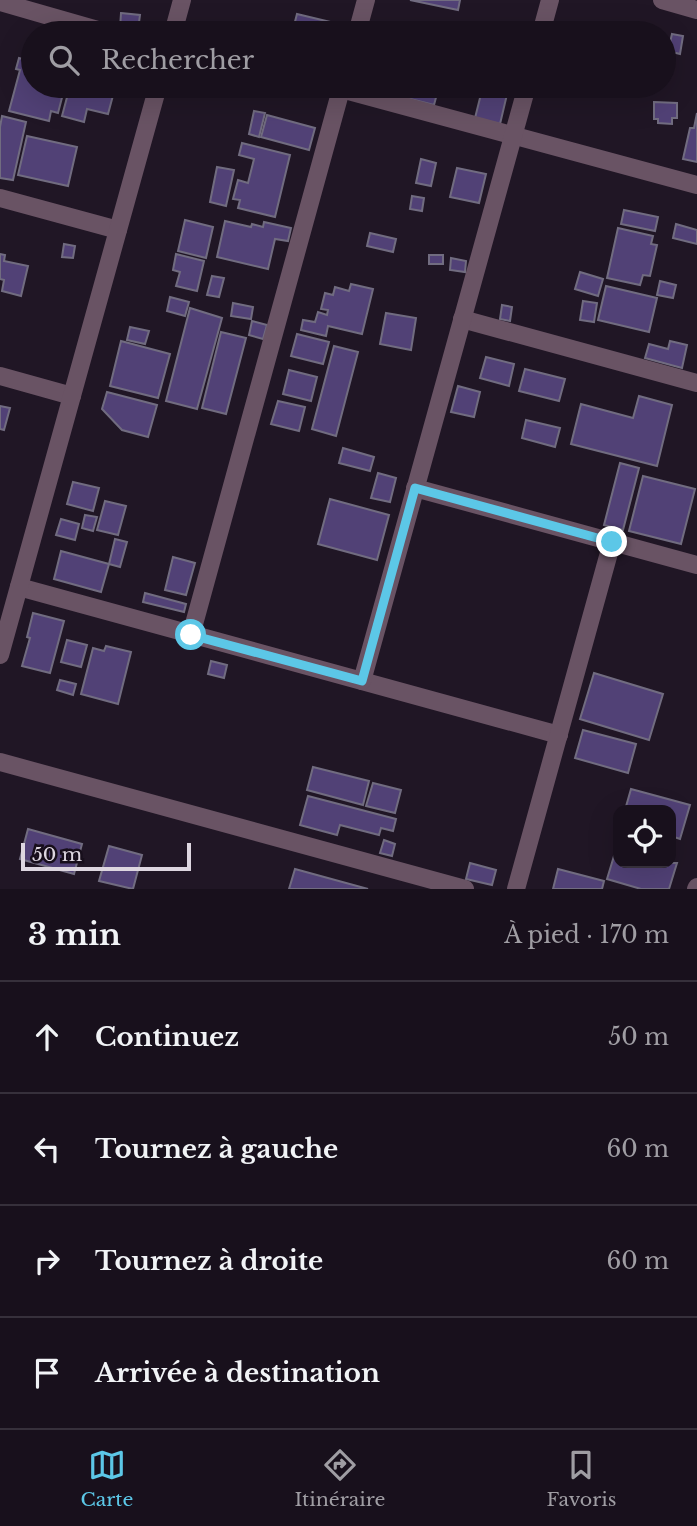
<!DOCTYPE html>
<html lang="fr">
<head>
<meta charset="utf-8">
<style>
  body { margin:0; font-family:"Libre Baskerville",serif; background:#251e29; color:#f1f3f6 }
  .controls { position:absolute; right:21px; bottom:21px; display:grid; overflow:hidden; border-radius:14px; box-shadow:0 7px 28px #0002 }
  .controls button { width:63px; height:63px; display:grid; place-items:center; padding:0; border:0; border-bottom:2px solid #36303b; background:#18101c; color:#f1f3f6; font:35px sans-serif }
  .scale { position:absolute; left:21px; bottom:18px; width:170px; box-sizing:border-box; padding-left:7px; border:4px solid #ddd6e0; border-top:0; font-size:19px; line-height:24px; white-space:nowrap; color:#ddd6e0; -webkit-text-stroke:5px #170e1b; paint-order:stroke }
  .stop { position:absolute; width:21px; height:21px; margin:-16px; border:5px solid #5cc7e7; border-radius:50%; background:#fff }
  .stop.end { background:#5cc7e7; border-color:#fff; box-shadow:0 2px 7px #0008 }
  .list { margin:0; padding:0; list-style:none }
  h2 { display:flex; justify-content:space-between; align-items:center; height:91px; margin:0; padding:0 28px; font-size:30px }
  h2 small { font-size:23px; font-weight:400; color:#9f9da3 }
  .list li { display:grid; grid-template-columns:46px 1fr auto; gap:21px; align-items:center; box-sizing:border-box; height:112px; padding:0 28px; border-top:2px solid #36303b }
  .list b { display:block; font-size:26px; white-space:nowrap }
  .list em { font-size:23px; font-style:normal; color:#9f9da3 }
  .icon { flex:none; width:38px; height:38px; fill:none; stroke:currentColor; stroke-width:2; stroke-linecap:round; stroke-linejoin:round }
  .map { position:relative; flex:none; width:697px; height:889px; overflow:hidden }
  .search { position:absolute; background:#18101c; box-shadow:0 7px 28px #0002; left:21px; right:21px; top:21px; height:77px; display:flex; align-items:center; gap:18px; box-sizing:border-box; padding:0 24px; border-radius:38px; color:#9f9da3; font-size:26px }
  .sheet { height:539px; background:#18101c }
  nav { display:flex; justify-content:space-around; align-items:center; box-sizing:border-box; height:98px; border-top:2px solid #36303b; background:#18101c; font-size:19px; color:#9f9da3 }
  nav a { display:grid; justify-items:center; gap:4px }
  nav .on { color:#5cc7e7 }
  .map>svg:first-child { display:block }
  .building { fill:#514176; stroke:#716c80; stroke-width:2 }
  .lines { fill:none; stroke-linecap:round; stroke-linejoin:round }
  .minor { stroke:#695364; stroke-width:18 }
  .route { stroke:#5cc7e7; stroke-width:9 }
</style>
</head>
<body>
<div class="map">
<svg width="697" height="889" viewBox="0 0 697 889">
  <rect width="100%" height="100%" fill="#201625"/>
  <!-- building -->
  <g class="building">
    <polygon points="410,0 460,0 458,10"/>
    <polygon points="121,13 140,15 138,30 120,28"/>
    <polygon points="297,14 343,25 341,33 292,33"/>
    <polygon points="672,34 683,36 680,54 668,51"/>
    <polygon points="19,58 33,62 33,86 65,86 58,113 51,111 49,121 9,111 20,70 16,69"/>
    <polygon points="70,86 107,86 115,88 108,114 87,109 84,122 62,116"/>
    <polygon points="368,86 439,86 434,105 367,88"/>
    <polygon points="483,86 509,86 500,124 475,118"/>
    <polygon points="654,102 677,103 677,118 672,118 672,124 658,123 658,119 654,119"/>
    <polygon points="254,111 265,113 259,137 249,134"/>
    <polygon points="697,113 697,162 683,159 690,128 694,128"/>
    <polygon points="267,115 315,128 309,150 261,137"/>
    <polygon points="2,116 26,122 13,180 0,178 0,127"/>
    <polygon points="27,136 77,147 68,186 18,175"/>
    <polygon points="242,143 290,155 275,217 238,208 240,200 233,199 238,180 248,183 254,159 239,155"/>
    <polygon points="421,159 436,163 431,186 416,183"/>
    <polygon points="217,167 234,170 226,206 210,202"/>
    <polygon points="457,168 486,174 479,203 450,197"/>
    <polygon points="412,196 424,198 422,211 410,209"/>
    <polygon points="624,210 658,217 655,231 621,224"/>
    <polygon points="185,220 213,227 206,258 178,251"/>
    <polygon points="225,221 251,227 252,224 263,227 264,222 291,228 288,241 275,239 268,269 217,257"/>
    <polygon points="676,224 697,230 697,244 673,238"/>
    <polygon points="618,228 653,236 651,244 657,245 650,276 643,275 640,285 607,278"/>
    <polygon points="370,233 396,239 393,252 367,246"/>
    <polygon points="64,244 75,246 73,258 62,257"/>
    <polygon points="0,254 5,255 4,261 28,266 21,296 2,291 4,280 0,279"/>
    <polygon points="176,254 204,261 197,291 176,286 180,272 173,270"/>
    <rect x="429" y="255" width="14" height="9"/>
    <polygon points="451,258 466,261 465,272 450,270"/>
    <polygon points="580,272 603,279 598,296 575,289"/>
    <polygon points="212,276 224,278 219,297 207,295"/>
    <polygon points="660,281 676,285 673,298 657,295"/>
    <polygon points="351,284 373,289 362,334 328,326 326,336 301,330 303,320 315,322 318,312 327,315 328,310 321,309 325,293 333,295 335,287 349,291"/>
    <polygon points="606,286 657,298 649,332 598,320"/>
    <polygon points="170,297 189,302 185,316 167,311"/>
    <polygon points="583,301 597,303 594,322 580,320"/>
    <polygon points="233,303 253,307 251,319 231,316"/>
    <polygon points="502,305 512,307 510,321 500,319"/>
    <polygon points="190,308 222,318 197,409 166,401"/>
    <polygon points="386,313 416,318 411,350 380,344"/>
    <polygon points="252,321 267,325 263,339 249,335"/>
    <polygon points="130,327 149,331 145,344 127,340"/>
    <polygon points="221,332 246,338 226,414 202,408"/>
    <polygon points="297,334 329,342 323,364 291,356"/>
    <polygon points="121,341 170,354 158,398 110,386"/>
    <polygon points="670,341 687,345 682,368 645,358 649,344 668,349"/>
    <polygon points="334,346 358,352 336,436 312,429"/>
    <polygon points="486,357 514,364 509,386 480,378"/>
    <polygon points="525,369 565,379 559,401 519,391"/>
    <polygon points="289,370 317,377 311,401 283,394"/>
    <polygon points="458,386 480,392 474,417 451,412"/>
    <polygon points="107,392 157,405 148,437 122,430 102,409"/>
    <polygon points="639,396 672,405 657,466 571,444 581,404 633,418"/>
    <polygon points="278,401 305,407 299,431 271,424"/>
    <polygon points="0,406 10,408 4,430 0,429"/>
    <polygon points="526,420 560,428 555,447 522,438"/>
    <polygon points="343,448 374,457 370,471 339,463"/>
    <polygon points="620,463 639,468 623,530 604,525"/>
    <polygon points="378,473 396,478 390,502 371,498"/>
    <polygon points="643,476 695,489 681,544 629,531"/>
    <polygon points="73,482 99,488 93,511 67,504"/>
    <polygon points="330,499 389,515 377,560 318,544"/>
    <polygon points="105,501 126,506 118,535 97,530"/>
    <polygon points="85,515 97,517 93,531 82,528"/>
    <polygon points="61,519 79,524 75,540 56,535"/>
    <polygon points="115,539 127,542 120,567 109,564"/>
    <polygon points="61,551 109,564 101,592 54,579"/>
    <polygon points="173,557 195,563 186,595 165,590"/>
    <polygon points="145,593 186,604 184,612 143,602"/>
    <polygon points="33,613 64,621 50,673 22,666 30,638 27,637"/>
    <polygon points="67,640 87,645 81,667 61,662"/>
    <polygon points="106,646 131,652 118,704 81,694 93,648 104,651"/>
    <polygon points="211,661 227,665 224,678 208,674"/>
    <polygon points="594,673 663,694 649,740 580,719"/>
    <polygon points="60,680 76,684 73,695 57,690"/>
    <polygon points="583,730 636,744 628,773 575,758"/>
    <polygon points="313,767 369,781 363,805 307,790"/>
    <polygon points="373,783 401,790 395,813 366,806"/>
    <polygon points="631,789 690,805 680,839 671,836 671,810 625,810"/>
    <polygon points="308,796 396,819 393,831 381,828 379,835 340,825 337,835 300,825"/>
    <polygon points="28,829 82,844 74,874 20,859"/>
    <polygon points="384,840 395,844 392,856 380,853"/>
    <polygon points="109,846 142,855 133,889 99,881"/>
    <polygon points="617,846 618,863 677,863 669,889 641,889 607,879"/>
    <polygon points="470,863 496,870 492,885 466,879"/>
    <polygon points="295,869 368,889 289,889"/>
    <polygon points="558,869 604,881 602,889 553,889"/>
  </g>
  <g class="lines">
    <!-- minor -->
    <g class="minor">
      <polyline points="662,0 697,10"/>
      <polyline points="0,2 108,33"/>
      <polyline points="173,33 182,0"/>
      <polyline points="357,33 366,0"/>
      <polyline points="541,33 550,0"/>
      <polyline points="330,86 697,185"/>
      <polyline points="0,198 118,230"/>
      <polyline points="462,319 697,383"/>
      <polyline points="0,376 72,396"/>
      <polyline points="415,488 697,565"/>
      <polyline points="19,587 559,735"/>
      <polyline points="191,635 342,86"/>
      <polyline points="0,655 158,86"/>
      <polyline points="362,681 527,86"/>
      <polyline points="0,762 465,889"/>
      <polyline points="516,889 612,542"/>
      <polyline points="696,889 697,887"/>
    </g>
  </g>
  <g class="lines">
    <!-- route -->
    <polyline class="route" points="191,635 362,681 415,488 612,542"/>
  </g>
</svg>
<div class="controls">
<button><svg class="icon" aria-label="locate" viewBox="0 0 24 24"><circle cx="12" cy="12" r="6"/><path d="M12 2v4M12 18v4M2 12h4M18 12h4"/></svg></button>
</div>
<div class="scale">50 m</div>
<div class="stop" style="left:191px;top:635px"></div>
<div class="stop end" style="left:612px;top:542px"></div>
<div class="search"><svg class="icon" aria-label="search" viewBox="0 0 24 24"><circle cx="10" cy="10" r="6"/><path d="M15 15l6 6"/></svg>Rechercher</div>
</div>
<section class="sheet">
<h2>3 min<small>À pied · 170 m</small></h2>
<ul class="list">
<li><svg class="icon" aria-label="ahead" viewBox="0 0 24 24"><path d="M12 20V5M6 11l6-6 6 6"/></svg><div><b>Continuez</b></div><em>50 m</em></li>
<li><svg class="icon" aria-label="left" viewBox="0 0 24 24"><path d="M17 20v-9H6M10 6l-5 5 5 5"/></svg><div><b>Tournez à gauche</b></div><em>60 m</em></li>
<li><svg class="icon" aria-label="right" viewBox="0 0 24 24"><path d="M7 20v-9h11M14 6l5 5-5 5"/></svg><div><b>Tournez à droite</b></div><em>60 m</em></li>
<li><svg class="icon" aria-label="arrive" viewBox="0 0 24 24"><path d="M6 21V4h12l-3 4 3 4H6"/></svg><div><b>Arrivée à destination</b></div></li>
</ul>
</section>
<nav>
<a class="on"><svg class="icon" aria-label="map" viewBox="0 0 24 24"><path d="M3 6l6-2 6 2 6-2v14l-6 2-6-2-6 2zM9 4v14M15 6v14"/></svg>Carte</a>
<a><svg class="icon" aria-label="directions" viewBox="0 0 24 24"><path d="M12 3l9 9-9 9-9-9zM9 14v-3h6M13 9l2 2-2 2"/></svg>Itinéraire</a>
<a><svg class="icon" aria-label="saved" viewBox="0 0 24 24"><path d="M7 4h10v16l-5-4-5 4z"/></svg>Favoris</a>
</nav>
</body>
</html>
